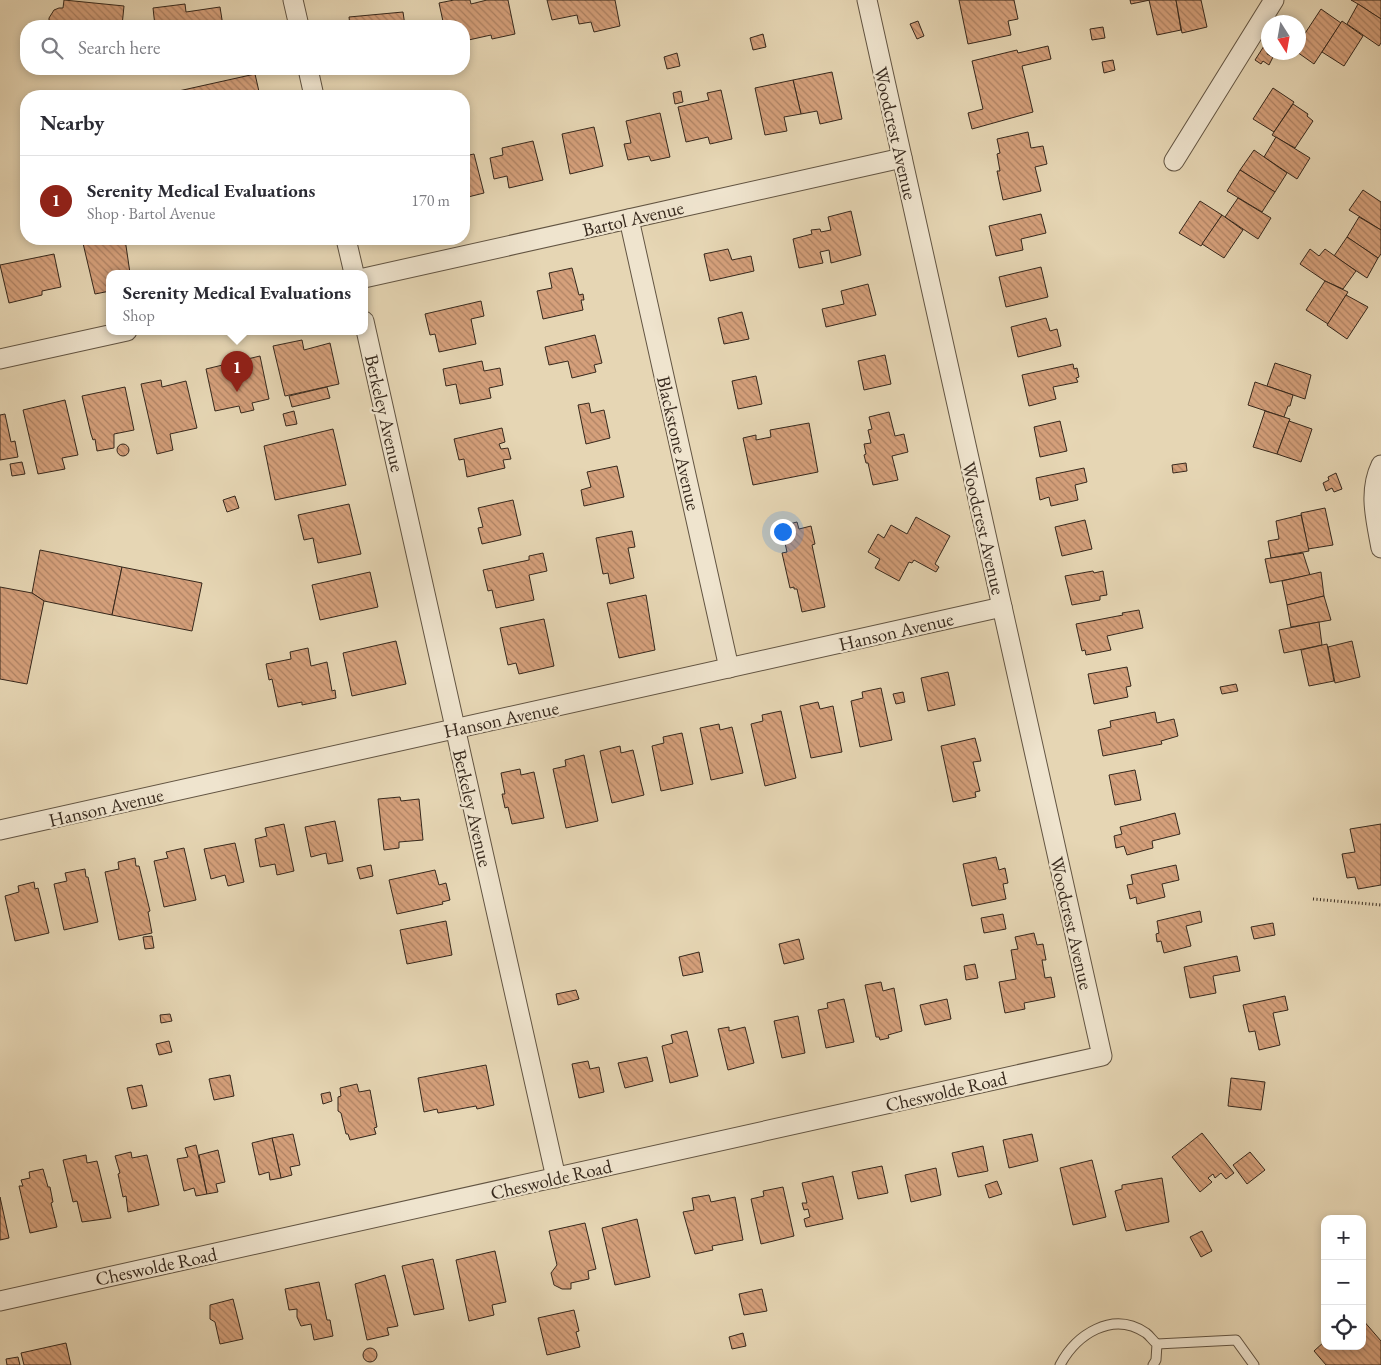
<!DOCTYPE html>
<html lang="en">
<head>
<meta charset="utf-8">
<style>
  body { margin:0; font-family:"EB Garamond",serif; background:#f2f2f3; color:#2b2b33 }
  .controls { position:absolute; right:15px; bottom:15px; display:grid; overflow:hidden; border-radius:10px; box-shadow:0 2px 8px #0003 }
  .controls button { width:45px; height:45px; display:grid; place-items:center; padding:0; border:0; border-bottom:1px solid #e1e1e2; background:#fff; color:#2b2b33; font:25px sans-serif }
  .compass { position:absolute; left:1261px; top:15px; width:45px; height:45px; border-radius:50%; background:#fff; box-shadow:0 2px 8px #0003; rotate:169deg }
  .you { position:absolute; left:782px; top:531px; width:18px; height:18px; margin:-12px; border:4px solid #fff; border-radius:50%; background:#1a73e8; box-shadow:0 0 0 8px #1a73e833 }
  .badge { display:grid; place-items:center; width:32px; height:32px; border-radius:50%; background:#8f2418; color:#fff; font-size:16px; font-weight:700 }
  .pin { position:absolute; translate:-50% -41px; filter:drop-shadow(0 1px 2px #0008) }
  .pin::after { content:''; position:absolute; top:26px; width:18px; height:15px; background:inherit; clip-path:polygon(0 0,100% 0,50% 100%) }
  .popup { position:absolute; left:106px; top:270px; width:262px; height:65px; box-sizing:border-box; display:grid; place-content:center; border-radius:10px; background:#fff; filter:drop-shadow(0 1px 4px #0005); font-size:16px; white-space:nowrap; color:#7c7c81 }
  .popup b { font-size:19px; color:#2b2b33 }
  .popup::after { content:''; position:absolute; left:50%; top:100%; margin-left:-10px; border:10px solid transparent; border-top-color:#fff }
  .list { margin:0; padding:0; list-style:none }
  h2 { display:flex; justify-content:space-between; align-items:center; height:65px; margin:0; padding:0 20px; font-size:21px }
  h2 small { font-size:16px; font-weight:400; color:#7c7c81 }
  .list li { display:grid; grid-template-columns:32px 1fr auto; gap:15px; align-items:center; box-sizing:border-box; height:90px; padding:0 20px; border-top:1px solid #e1e1e2 }
  .list b { display:block; font-size:19px; white-space:nowrap }
  .list p { margin:0; font-size:16px; white-space:nowrap; color:#7c7c81 }
  .list em { font-size:16px; font-style:normal; color:#7c7c81 }
  .icon { flex:none; width:28px; height:28px; fill:none; stroke:currentColor; stroke-width:2; stroke-linecap:round; stroke-linejoin:round }
  .map { position:relative; flex:none; width:1381px; height:1365px; overflow:hidden }
  .search { position:absolute; background:#fff; box-shadow:0 2px 8px #0003; left:20px; top:20px; width:450px; height:55px; display:flex; align-items:center; gap:12px; box-sizing:border-box; padding:0 18px; border-radius:20px; color:#7c7c81; font-size:19px }
  .panel { position:absolute; background:#fff; box-shadow:0 2px 8px #0003; left:20px; top:90px; width:450px; height:155px; border-radius:20px }
  .map>svg:first-child { display:block }
  .building { fill:url(#building-back-hatch); stroke:#36281c }
  .lines { fill:none; stroke-linecap:round; stroke-linejoin:round }
  .lane-casing { stroke:#625442; stroke-width:11 }
  .street-casing { stroke:#625442; stroke-width:21 }
  .path { stroke:#36281c; stroke-width:3; stroke-dasharray:1 2.5; stroke-linecap:butt }
  .lane { stroke:#efe4ce; stroke-width:9 }
  .street { stroke:#efe4ce; stroke-width:19 }
  .labels { text-anchor:middle; stroke-width:4.5; stroke-linejoin:round; paint-order:stroke }
  .street-label { font-size:19px; fill:#36281c; stroke:#efe4ce }
</style>
</head>
<body>
<div class="map">
<svg width="1381" height="1365" viewBox="0 0 1381 1365">
  <defs>
    <pattern id="building-back-hatch" width="6" height="6" patternUnits="userSpaceOnUse" patternTransform="scale(1.25)"><rect width="6" height="6" fill="#d5a07b"/><path d="M-1 5l2 2M0 0l6 6M5-1l2 2" fill="none" stroke="#ae8264"/></pattern>
  </defs>
  <rect width="100%" height="100%" fill="#e6d6b4"/>
  <filter id="stains"><feTurbulence type="fractalNoise" baseFrequency=".004" numOctaves="4"/><feColorMatrix values="0 0 0 0 .2 0 0 0 0 .09 0 0 0 0 .02 0 0 0 .5 -.17"/></filter>
  <radialGradient id="worn" r=".72"><stop offset=".6" stop-color="#630" stop-opacity="0"/><stop offset="1" stop-color="#630" stop-opacity=".3"/></radialGradient>
  <!-- building -->
  <g class="building">
    <polygon points="64,0 124,6 122,26 45,26 46,23 49,23 49,18 54,10 59,8 63,8"/>
    <polygon points="454,0 470,0 471,4 487,0 508,0 515,34 492,39 491,35 464,41 464,26 444,26 439,3"/>
    <polygon points="547,0 615,0 620,26 594,32 591,22 579,24 577,15 552,20"/>
    <polygon points="959,0 1014,0 1018,19 1008,21 1011,35 968,44"/>
    <polygon points="1130,0 1150,0 1131,4"/>
    <polygon points="1149,0 1176,0 1181,30 1157,35"/>
    <polygon points="1176,0 1201,0 1207,27 1182,33"/>
    <polygon points="1351,0 1381,0 1381,19 1358,4"/>
    <polygon points="185,4 186,12 220,7 223,26 155,26 153,8"/>
    <polygon points="1358,4 1381,19 1381,43 1379,46 1347,24"/>
    <polygon points="1321,9 1341,23 1314,64 1297,52 1298,44"/>
    <polygon points="403,12 405,26 350,26 349,17"/>
    <polygon points="918,21 924,36 917,39 910,24"/>
    <polygon points="1342,21 1363,36 1344,66 1322,52"/>
    <polygon points="1103,27 1105,38 1092,40 1090,29"/>
    <polygon points="763,34 766,47 753,50 750,38"/>
    <polygon points="1048,46 1051,59 1022,66 1033,112 972,129 968,113 983,109 972,61 1017,50 1018,53"/>
    <polygon points="1264,46 1268,49 1267,54 1273,57 1269,65 1263,61 1261,64 1255,60"/>
    <polygon points="677,53 680,66 667,69 664,57"/>
    <polygon points="1113,60 1115,70 1104,73 1102,62"/>
    <polygon points="832,72 842,119 820,124 817,111 801,114 793,80"/>
    <polygon points="255,74 260,96 156,96"/>
    <polygon points="793,80 801,114 784,117 787,131 765,135 755,88"/>
    <polygon points="1273,88 1294,102 1274,132 1253,119"/>
    <polygon points="721,90 732,139 710,144 708,137 686,142 678,107 709,100 707,93"/>
    <polygon points="681,91 683,102 675,104 673,93"/>
    <polygon points="1293,104 1308,114 1307,116 1313,121 1295,148 1272,135"/>
    <polygon points="660,113 670,157 651,161 649,156 628,160 624,144 631,143 626,121"/>
    <polygon points="594,127 603,166 570,174 562,134"/>
    <polygon points="1028,132 1031,148 1043,146 1047,164 1035,167 1041,191 1003,200 997,171 1000,171 997,154 1000,153 997,139"/>
    <polygon points="1276,137 1310,158 1297,179 1264,157"/>
    <polygon points="533,141 543,180 509,188 507,176 494,179 490,158 503,155 502,148"/>
    <polygon points="1254,150 1287,173 1275,192 1240,170"/>
    <polygon points="474,154 484,193 464,198 464,156"/>
    <polygon points="1240,170 1275,192 1262,212 1227,191"/>
    <polygon points="1363,190 1381,202 1381,230 1349,210"/>
    <polygon points="1238,198 1271,218 1258,239 1225,217"/>
    <polygon points="1200,201 1222,215 1201,246 1179,233"/>
    <polygon points="851,211 861,255 831,263 829,250 820,252 823,263 799,268 793,239 812,234 811,230 820,229 821,232 831,230 828,217"/>
    <polygon points="1041,214 1046,233 1021,239 1023,250 996,256 989,226"/>
    <polygon points="1222,215 1243,230 1224,258 1202,244"/>
    <polygon points="1359,217 1381,230 1381,254 1378,258 1347,237"/>
    <polygon points="1347,237 1378,258 1367,278 1334,256"/>
    <polygon points="82,239 125,239 130,273 110,273 110,291 95,294"/>
    <polygon points="728,249 732,260 751,256 754,271 710,281 704,254"/>
    <polygon points="1310,249 1319,256 1325,249 1356,271 1343,289 1325,281 1300,264"/>
    <polygon points="54,254 61,287 42,291 42,295 9,303 0,265"/>
    <polygon points="1041,267 1048,297 1006,307 999,277"/>
    <polygon points="572,268 579,295 583,294 584,300 581,300 583,310 543,319 537,291 552,288 549,273"/>
    <polygon points="1325,281 1348,292 1328,324 1306,310"/>
    <polygon points="868,284 876,315 826,327 822,309 844,304 841,291"/>
    <polygon points="1346,295 1368,307 1347,339 1327,325"/>
    <polygon points="481,301 484,316 471,319 476,344 439,352 435,334 430,335 425,314"/>
    <polygon points="742,312 749,339 724,344 718,318"/>
    <polygon points="1046,318 1050,331 1057,329 1061,346 1018,357 1011,327"/>
    <polygon points="595,335 602,363 594,365 596,372 572,378 568,361 549,365 545,347"/>
    <polygon points="302,340 304,350 330,343 339,384 285,396 273,346"/>
    <polygon points="885,355 891,384 864,390 858,361"/>
    <polygon points="260,356 269,399 252,403 254,410 241,413 239,406 215,411 206,369"/>
    <polygon points="482,361 484,371 500,368 503,385 489,388 491,398 460,404 456,384 446,386 443,369"/>
    <polygon points="1275,363 1311,375 1305,399 1267,386"/>
    <polygon points="1073,364 1074,369 1077,368 1079,377 1076,378 1078,382 1053,387 1056,399 1029,406 1022,375"/>
    <polygon points="756,376 762,404 738,409 732,381"/>
    <polygon points="161,380 162,387 186,381 197,428 170,434 173,450 157,454 141,384"/>
    <polygon points="1255,382 1293,395 1290,406 1288,406 1284,417 1248,405"/>
    <polygon points="125,387 134,430 114,434 114,448 97,451 95,439 93,440 91,434 82,396"/>
    <polygon points="327,387 330,398 292,407 289,396"/>
    <polygon points="65,400 78,455 62,458 65,469 38,474 23,410"/>
    <polygon points="589,403 591,413 604,410 610,438 586,444 578,405"/>
    <polygon points="294,411 297,424 286,426 283,414"/>
    <polygon points="1265,411 1290,419 1277,454 1253,447"/>
    <polygon points="889,412 895,436 904,434 908,452 892,456 898,480 873,485 868,463 866,463 864,455 866,454 864,444 871,443 868,430 872,429 869,417"/>
    <polygon points="5,414 11,442 15,441 18,457 0,460 0,415"/>
    <polygon points="1060,421 1067,451 1040,457 1034,427"/>
    <polygon points="1289,421 1312,429 1301,462 1277,454"/>
    <polygon points="809,423 818,472 753,485 743,438 756,435 756,440 771,437 770,430"/>
    <polygon points="502,428 505,442 499,444 501,449 508,448 511,459 503,460 505,468 467,477 464,459 459,460 454,439"/>
    <polygon points="333,429 346,485 275,500 264,446"/>
    <circle cx="123" cy="450" r="6"/>
    <polygon points="22,462 25,474 12,476 10,464"/>
    <polygon points="1186,463 1187,471 1173,473 1172,465"/>
    <polygon points="617,466 624,497 584,506 581,490 591,487 587,472"/>
    <polygon points="1084,468 1087,482 1075,485 1078,500 1051,506 1049,497 1040,500 1036,478"/>
    <polygon points="1336,473 1342,489 1334,492 1332,488 1326,491 1323,483 1329,480 1328,477"/>
    <polygon points="235,496 239,508 227,512 223,500"/>
    <polygon points="513,500 521,535 482,544 478,528 483,527 478,508"/>
    <polygon points="349,504 361,554 318,563 313,538 304,540 298,515"/>
    <polygon points="1325,508 1333,545 1308,549 1301,513"/>
    <polygon points="1301,515 1309,551 1271,558 1268,541 1279,539 1276,521"/>
    <polygon points="916,517 950,536 935,564 939,567 936,572 914,560 912,563 909,562 899,581 875,568 880,559 868,552 878,534 884,538 891,525 907,534"/>
    <polygon points="1085,520 1092,549 1062,556 1055,527"/>
    <polygon points="797,522 799,529 811,526 815,544 812,545 825,607 802,612 797,589 794,589 794,587 790,588 782,553 787,552 781,526"/>
    <polygon points="632,531 635,547 628,548 634,578 610,584 608,573 603,574 596,538"/>
    <polygon points="40,550 122,567 112,615 44,601 32,593"/>
    <polygon points="543,553 547,571 529,575 534,600 496,608 492,590 488,591 483,570 529,560 529,556"/>
    <polygon points="1303,553 1310,575 1270,583 1265,559"/>
    <polygon points="122,567 202,583 192,631 112,615"/>
    <polygon points="1093,571 1094,573 1103,571 1107,595 1100,596 1100,600 1072,605 1065,576"/>
    <polygon points="370,572 378,607 320,620 312,585"/>
    <polygon points="1321,572 1324,596 1287,605 1282,581"/>
    <polygon points="0,587 32,593 44,601 27,684 0,679"/>
    <polygon points="646,595 655,650 619,658 607,603"/>
    <polygon points="1324,596 1331,620 1291,627 1287,605"/>
    <polygon points="1139,610 1143,628 1107,636 1111,650 1086,655 1085,650 1082,651 1076,624 1123,615 1122,613"/>
    <polygon points="544,619 554,666 519,674 516,663 508,665 500,628"/>
    <polygon points="1319,622 1322,645 1284,653 1279,630"/>
    <polygon points="396,641 406,684 352,696 343,653"/>
    <polygon points="1352,641 1360,677 1335,683 1328,647"/>
    <polygon points="1327,644 1334,681 1309,686 1301,650"/>
    <polygon points="308,648 311,666 327,662 332,691 335,690 336,698 302,705 302,702 278,707 272,679 269,680 266,664 291,659 290,652"/>
    <polygon points="1127,667 1131,686 1126,687 1128,697 1094,704 1088,674"/>
    <polygon points="948,672 955,705 928,711 921,678"/>
    <polygon points="1236,684 1238,691 1222,694 1220,687"/>
    <polygon points="881,688 892,740 860,747 851,701 863,698 862,692"/>
    <polygon points="903,692 905,702 896,704 893,694"/>
    <polygon points="818,702 820,709 833,706 842,752 811,758 800,706"/>
    <polygon points="781,711 796,778 765,786 751,724 763,721 762,715"/>
    <polygon points="1155,712 1157,723 1174,719 1178,736 1161,741 1162,744 1103,756 1098,730 1111,727 1110,721"/>
    <polygon points="719,724 720,730 732,727 743,773 711,780 700,728"/>
    <polygon points="682,733 693,784 661,791 652,746 664,743 663,737"/>
    <polygon points="975,738 981,761 973,762 980,791 975,792 976,797 953,802 941,746"/>
    <polygon points="620,746 621,753 633,750 644,795 612,803 600,751"/>
    <polygon points="584,755 598,821 566,828 553,769 566,766 565,760"/>
    <polygon points="520,769 521,775 534,772 544,818 512,824 508,807 505,808 502,794 505,794 501,773"/>
    <polygon points="1135,770 1141,800 1115,805 1109,775"/>
    <polygon points="400,797 401,801 419,799 423,840 399,842 399,848 384,850 378,799"/>
    <polygon points="1175,813 1180,834 1152,841 1153,848 1127,855 1124,846 1116,848 1114,836 1122,834 1120,827"/>
    <polygon points="335,821 343,861 328,864 326,853 311,857 305,827"/>
    <polygon points="284,824 294,871 277,875 275,864 260,867 255,839 267,836 265,828"/>
    <polygon points="1381,824 1381,885 1358,889 1355,877 1347,878 1342,854 1355,852 1350,829"/>
    <polygon points="235,843 244,882 228,886 225,875 211,879 204,849"/>
    <polygon points="184,848 196,900 164,907 154,861 168,858 166,852"/>
    <polygon points="996,857 999,870 1005,868 1008,883 1003,884 1006,899 972,906 963,864"/>
    <polygon points="135,858 136,866 139,866 150,911 148,912 152,933 119,940 105,872 119,869 118,862"/>
    <polygon points="371,865 373,876 360,879 357,868"/>
    <polygon points="1176,865 1179,880 1162,884 1165,897 1137,904 1136,897 1130,899 1127,885 1133,884 1131,875"/>
    <polygon points="85,869 86,877 88,877 98,922 64,930 54,884 67,881 65,873"/>
    <polygon points="435,870 439,885 446,883 450,900 442,902 443,904 397,914 389,880"/>
    <polygon points="34,882 35,889 38,888 49,933 15,941 5,896 19,892 18,886"/>
    <polygon points="1200,911 1202,922 1186,926 1191,946 1164,953 1161,941 1157,942 1156,934 1159,933 1157,921"/>
    <polygon points="1003,914 1006,929 984,933 981,918"/>
    <polygon points="446,921 452,955 407,964 400,930"/>
    <polygon points="1273,923 1275,935 1254,939 1251,927"/>
    <polygon points="1034,933 1037,945 1043,944 1046,960 1042,960 1045,978 1051,977 1055,997 1024,1003 1025,1009 1005,1013 999,982 1016,979 1011,950 1018,949 1015,937"/>
    <polygon points="152,936 154,948 145,949 143,937"/>
    <polygon points="799,939 804,959 784,964 779,944"/>
    <polygon points="699,952 703,972 683,976 679,957"/>
    <polygon points="1237,956 1240,971 1213,976 1216,993 1190,998 1184,967"/>
    <polygon points="975,964 978,978 966,980 964,966"/>
    <polygon points="881,982 883,991 894,988 902,1031 888,1035 889,1038 880,1040 879,1037 876,1037 865,985"/>
    <polygon points="576,990 579,999 558,1005 556,994"/>
    <polygon points="1285,996 1288,1010 1273,1013 1280,1045 1259,1050 1255,1031 1249,1032 1243,1005"/>
    <polygon points="844,999 854,1042 826,1048 818,1010 828,1008 827,1003"/>
    <polygon points="947,999 951,1019 925,1025 920,1005"/>
    <polygon points="170,1014 172,1021 161,1023 160,1015"/>
    <polygon points="798,1016 805,1053 782,1058 774,1021"/>
    <polygon points="729,1027 729,1031 745,1027 754,1063 728,1070 718,1029"/>
    <polygon points="687,1031 698,1076 670,1083 662,1046 673,1043 671,1035"/>
    <polygon points="169,1041 172,1052 159,1055 156,1044"/>
    <polygon points="647,1057 653,1081 625,1088 618,1063"/>
    <polygon points="588,1061 590,1069 599,1067 604,1092 579,1098 572,1064"/>
    <polygon points="486,1065 494,1105 477,1109 476,1106 438,1113 437,1109 424,1112 418,1078"/>
    <polygon points="230,1075 234,1096 214,1100 209,1079"/>
    <polygon points="1231,1078 1265,1082 1261,1110 1228,1106"/>
    <polygon points="357,1084 359,1092 370,1090 377,1127 374,1128 376,1134 350,1140 348,1134 346,1134 341,1113 338,1111 338,1097 341,1096 340,1088"/>
    <polygon points="142,1085 147,1106 132,1109 127,1088"/>
    <polygon points="330,1092 332,1101 323,1104 321,1094"/>
    <polygon points="1202,1133 1234,1173 1226,1179 1221,1173 1215,1178 1213,1174 1208,1178 1212,1182 1200,1192 1172,1157"/>
    <polygon points="293,1134 300,1165 290,1167 292,1175 281,1178 272,1138"/>
    <polygon points="1032,1134 1038,1161 1009,1168 1003,1140"/>
    <polygon points="272,1138 281,1178 270,1180 269,1172 259,1175 252,1143"/>
    <polygon points="196,1145 207,1194 196,1196 194,1188 184,1191 177,1159 188,1157 185,1148"/>
    <polygon points="983,1146 988,1171 958,1177 952,1153"/>
    <polygon points="218,1150 225,1182 216,1184 218,1192 207,1194 199,1155"/>
    <polygon points="131,1152 132,1158 147,1155 159,1205 128,1212 126,1196 123,1197 118,1174 120,1173 115,1156"/>
    <polygon points="1250,1152 1265,1170 1247,1184 1233,1165"/>
    <polygon points="86,1155 87,1163 97,1161 111,1218 82,1222 77,1201 73,1202 63,1160"/>
    <polygon points="1092,1160 1106,1217 1073,1225 1060,1168"/>
    <polygon points="882,1166 888,1193 858,1199 852,1172"/>
    <polygon points="936,1168 941,1195 911,1202 905,1175"/>
    <polygon points="43,1169 48,1187 50,1187 53,1202 51,1203 57,1227 30,1233 19,1186 23,1186 21,1180 30,1178 29,1172"/>
    <polygon points="833,1176 843,1219 806,1227 804,1219 810,1217 808,1209 804,1210 802,1203 807,1203 802,1183"/>
    <polygon points="1162,1178 1169,1222 1126,1231 1115,1191 1122,1189 1122,1185"/>
    <polygon points="997,1181 1002,1194 989,1198 985,1185"/>
    <polygon points="783,1187 794,1236 761,1244 751,1199 764,1196 763,1191"/>
    <polygon points="709,1195 711,1202 735,1197 743,1240 712,1246 713,1250 695,1254 683,1212 694,1210 692,1198"/>
    <polygon points="0,1197 9,1238 0,1240"/>
    <polygon points="637,1219 650,1277 615,1285 602,1228"/>
    <polygon points="585,1223 596,1269 588,1271 589,1279 571,1283 571,1289 562,1289 554,1285 551,1273 557,1265 549,1231"/>
    <polygon points="1202,1231 1212,1251 1201,1257 1190,1237"/>
    <polygon points="495,1251 506,1302 492,1305 494,1315 469,1321 456,1260"/>
    <polygon points="433,1259 444,1309 414,1315 402,1266"/>
    <polygon points="385,1275 398,1326 387,1328 389,1335 367,1340 355,1284"/>
    <polygon points="319,1282 327,1320 330,1320 333,1336 314,1340 311,1324 301,1326 297,1317 297,1309 289,1310 285,1289"/>
    <polygon points="762,1289 767,1311 744,1315 739,1294"/>
    <polygon points="233,1299 243,1339 220,1344 215,1322 210,1319 210,1305"/>
    <polygon points="574,1310 579,1331 576,1332 580,1347 547,1355 538,1318"/>
    <polygon points="1362,1319 1381,1341 1381,1365 1326,1365 1314,1351 1325,1341 1325,1346 1362,1346"/>
    <polygon points="743,1333 746,1346 732,1349 729,1337"/>
    <polygon points="66,1343 71,1365 24,1365 21,1353"/>
    <circle cx="370" cy="1355" r="7"/>
    <polygon points="18,1357 20,1365 7,1365 6,1359"/>
  </g>
  <g class="lines">
    <defs>
      <g id="lane">
        <polyline points="1157,1344 1236,1340 1254,1365"/>
        <path d="M1060,1365c16,-30 52,-55 86,-32 4,3 7,8 11,11l-1,16 -3,5"/>
      </g>
      <g id="street">
        <polyline points="293,0 299,26"/>
        <polyline points="308,69 314,96"/>
        <polyline points="1174,161 1274,0"/>
        <polyline points="629,219 729,668"/>
        <polyline points="346,239 354,273"/>
        <polyline points="364,278 902,158"/>
        <polyline points="364,321 556,1178"/>
        <polyline points="0,359 127,331"/>
        <path d="M1381,465c-13,27 -5,55 0,83"/>
        <polyline points="0,830 1002,607"/>
        <polyline points="0,1301 1102,1056 867,0"/>
      </g>
    </defs>
    <!-- lane casing -->
    <use href="#lane" class="lane-casing"/>
    <!-- street casing -->
    <use href="#street" class="street-casing"/>
    <!-- path -->
    <polyline class="path" points="1313,899 1381,905"/>
    <!-- lane -->
    <use href="#lane" class="lane"/>
    <!-- street -->
    <use href="#street" class="street"/>
  </g>
  <g class="labels">
    <!-- street labels -->
    <g class="street-label">
      <text transform="translate(896 133) rotate(77)" y="7">Woodcrest Avenue</text>
      <text transform="translate(633 218) rotate(-13)" y="7">Bartol Avenue</text>
      <text transform="translate(385 413) rotate(77)" y="7">Berkeley Avenue</text>
      <text transform="translate(679 443) rotate(77)" y="7">Blackstone Avenue</text>
      <text transform="translate(984 528) rotate(77)" y="7">Woodcrest Avenue</text>
      <text transform="translate(896 631) rotate(-13)" y="7">Hanson Avenue</text>
      <text transform="translate(501 719) rotate(-12)" y="7">Hanson Avenue</text>
      <text transform="translate(106 807) rotate(-13)" y="7">Hanson Avenue</text>
      <text transform="translate(473 808) rotate(77)" y="7">Berkeley Avenue</text>
      <text transform="translate(1072 923) rotate(77)" y="7">Woodcrest Avenue</text>
      <text transform="translate(946 1091) rotate(-13)" y="7">Cheswolde Road</text>
      <text transform="translate(551 1179) rotate(-13)" y="7">Cheswolde Road</text>
      <text transform="translate(156 1266) rotate(-12)" y="7">Cheswolde Road</text>
    </g>
  </g>
  <rect width="100%" height="100%" filter="url(#stains)"/>
  <rect width="100%" height="100%" fill="url(#worn)"/>
</svg>
<div class="controls">
<button>+</button>
<button>−</button>
<button><svg class="icon" aria-label="locate" viewBox="0 0 24 24"><circle cx="12" cy="12" r="6"/><path d="M12 2v4M12 18v4M2 12h4M18 12h4"/></svg></button>
</div>
<svg class="compass" viewBox="-18 -18 36 36"><path d="M0-13l5 13h-10z" fill="#e53935"/><path d="M0 13l5-13h-10z" fill="#7c7c81"/></svg>
<div class="you"></div>
<div class="pin badge" style="left:237px;top:392px">1</div>
<div class="popup"><b>Serenity Medical Evaluations</b>Shop</div>
<div class="search"><svg class="icon" aria-label="search" viewBox="0 0 24 24"><circle cx="10" cy="10" r="6"/><path d="M15 15l6 6"/></svg>Search here</div>
<section class="panel">
<h2>Nearby<small></small></h2>
<ul class="list">
<li><span class="badge">1</span><div><b>Serenity Medical Evaluations</b><p>Shop · Bartol Avenue</p></div><em>170 m</em></li>
</ul>
</section>
</div>
</body>
</html>
